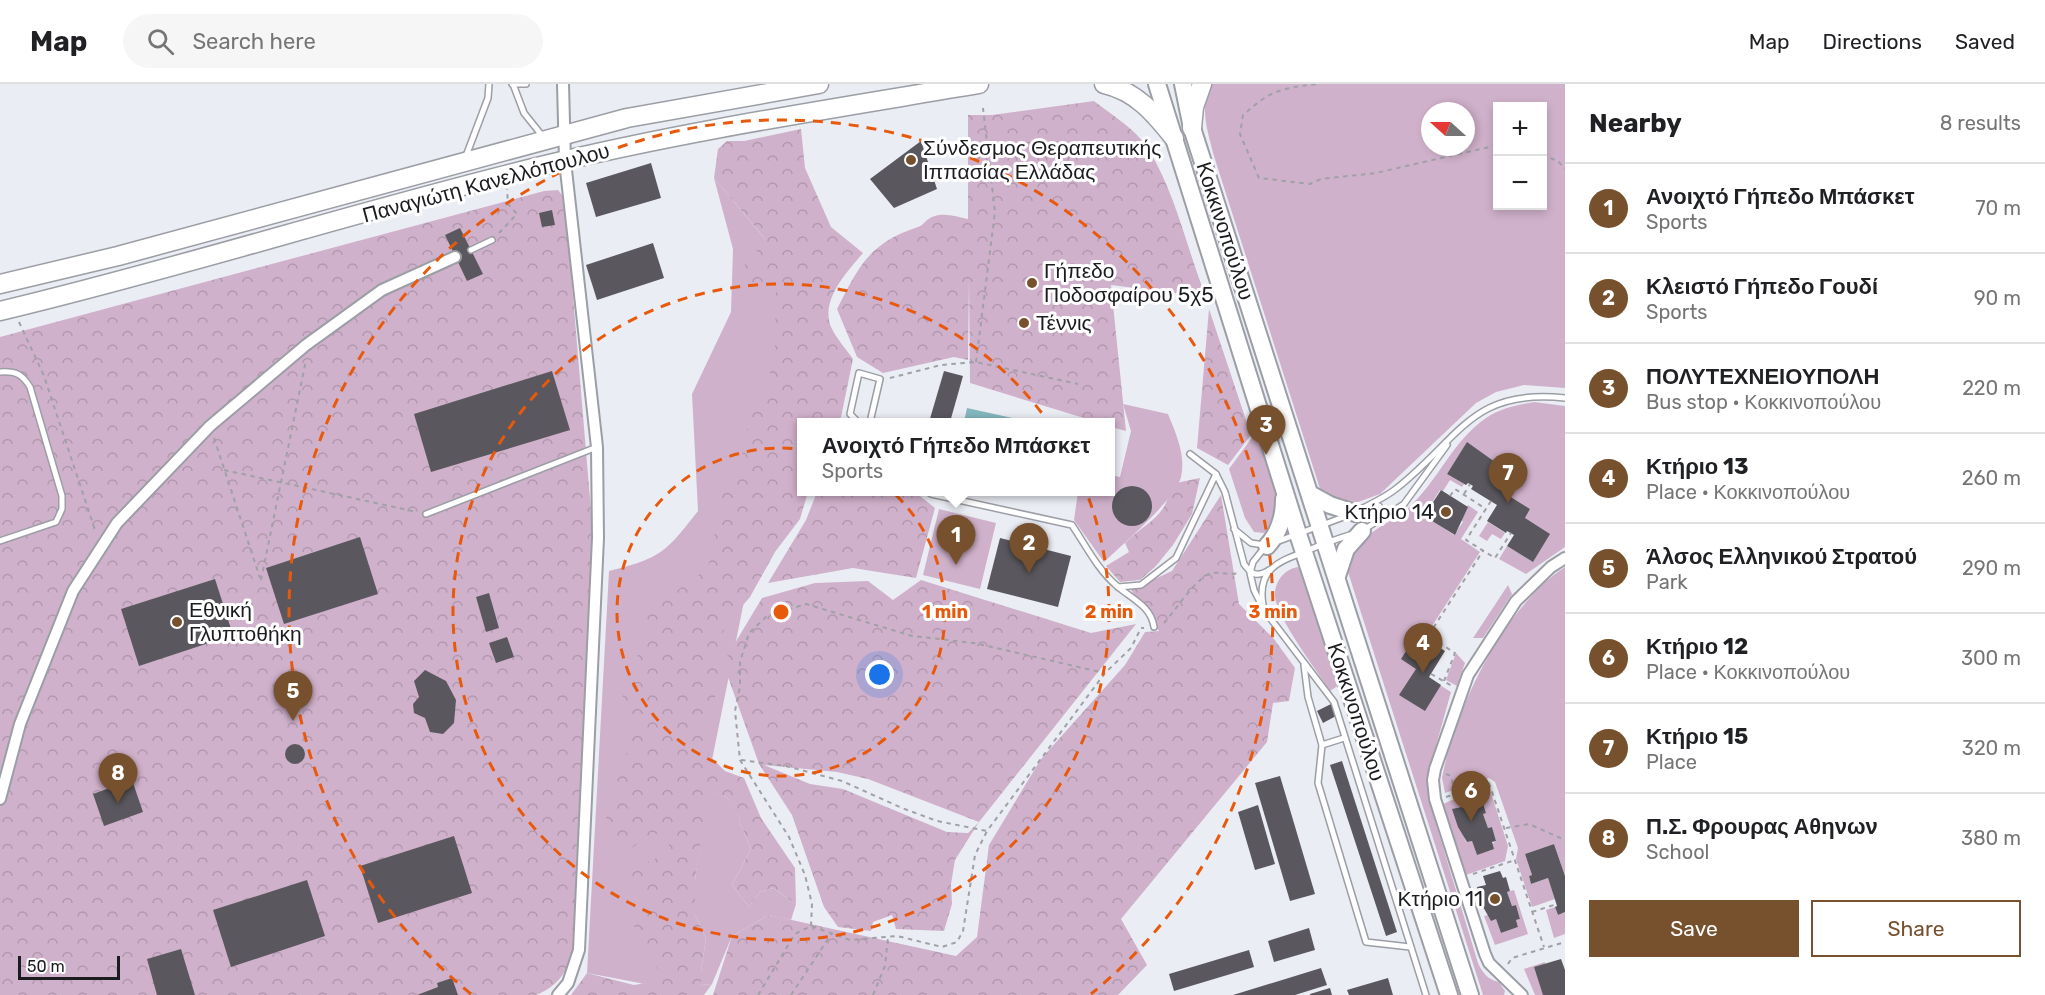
<!DOCTYPE html>
<html lang="en">
<head>
<meta charset="utf-8">
<style>
  body { margin:0; font-family:Rubik,sans-serif; background:#f6f6f6; color:#202124 }
  .controls { position:absolute; right:18px; top:18px; display:grid; overflow:hidden; border-radius:0px; box-shadow:0 3px 9px #0003 }
  .controls button { width:54px; height:54px; display:grid; place-items:center; padding:0; border:0; border-bottom:2px solid #e0e0e0; background:#fff; color:#202124; font:30px sans-serif }
  .compass { position:absolute; left:1421px; top:18px; width:54px; height:54px; border-radius:50%; background:#fff; box-shadow:0 3px 9px #0003; rotate:291deg }
  .scale { position:absolute; left:18px; bottom:15px; width:102px; box-sizing:border-box; padding-left:6px; border:3px solid #1b1c1f; border-top:0; font-size:16px; line-height:21px; white-space:nowrap; color:#1b1c1f; -webkit-text-stroke:4px #fff; paint-order:stroke }
  .you { position:absolute; left:880px; top:591px; width:21px; height:21px; margin:-15px; border:4px solid #fff; border-radius:50%; background:#1a73e8; box-shadow:0 0 0 9px #1a73e833 }
  .badge { display:grid; place-items:center; width:39px; height:39px; border-radius:50%; background:#77512d; color:#fff; font-size:20px; font-weight:700 }
  .pin { position:absolute; translate:-50% -50px; filter:drop-shadow(0 2px 3px #0008) }
  .pin::after { content:''; position:absolute; top:32px; width:21px; height:18px; background:inherit; clip-path:polygon(0 0,100% 0,50% 100%) }
  .popup { position:absolute; left:797px; top:334px; width:318px; height:78px; box-sizing:border-box; display:grid; place-content:center; border-radius:0px; background:#fff; filter:drop-shadow(0 2px 4px #0005); font-size:20px; white-space:nowrap; color:#757577 }
  .popup b { font-size:22px; color:#202124 }
  .popup::after { content:''; position:absolute; left:50%; top:100%; margin-left:-12px; border:12px solid transparent; border-top-color:#fff }
  .list { margin:0; padding:0; list-style:none }
  h2 { display:flex; justify-content:space-between; align-items:center; height:78px; margin:0; padding:0 24px; font-size:26px }
  h2 small { font-size:20px; font-weight:400; color:#757577 }
  .list li { display:grid; grid-template-columns:39px 1fr auto; gap:18px; align-items:center; box-sizing:border-box; height:90px; padding:0 24px; border-top:2px solid #e0e0e0 }
  .list b { display:block; font-size:22px; white-space:nowrap }
  .list p { margin:0; font-size:20px; white-space:nowrap; color:#757577 }
  .list em { font-size:20px; font-style:normal; color:#757577 }
  .actions { display:flex; gap:12px; padding:18px 24px }
  .actions a { flex:1; padding:14px 0; border:2px solid #77512d; border-radius:0px; text-align:center; font-size:21px; color:#77512d }
  .actions .main { background:#77512d; color:#fff }
  .icon { flex:none; width:33px; height:33px; fill:none; stroke:currentColor; stroke-width:2; stroke-linecap:round; stroke-linejoin:round }
  .map { position:relative; flex:none; width:1565px; height:911px; overflow:hidden }
  header { display:flex; align-items:center; gap:36px; box-sizing:border-box; height:84px; padding:0 30px; background:#fff; border-bottom:2px solid #e0e0e0 }
  header strong { font-size:28px }
  nav { display:flex; gap:33px; margin-inline-start:auto; font-size:21px }
  .search { width:420px; height:54px; background:#f6f6f6; display:flex; align-items:center; gap:15px; box-sizing:border-box; padding:0 21px; border-radius:33px; color:#757577; font-size:22px }
  main { display:flex }
  aside { flex:1; background:#fff }
  .map>svg:first-child { display:block }
  .grass { fill:#d0b1cb; fill-rule:evenodd }
  .forest { fill:url(#forest-crowns); fill-rule:evenodd }
  .water { fill:url(#water-waves) }
  .building { fill:#5a585e }
  .lines { fill:none; stroke-linecap:round; stroke-linejoin:round }
  .lane-casing { stroke:#9c9ea5; stroke-width:8 }
  .street-casing { stroke:#9c9ea5; stroke-width:14 }
  .secondary-casing { stroke:#9c9ea5; stroke-width:20 }
  .primary-casing { stroke:#9c9ea5; stroke-width:21 }
  .path { stroke:#9fa1a6; stroke-width:2; stroke-dasharray:4.5 4.5; stroke-linecap:butt }
  .lane { stroke:#fff; stroke-width:5 }
  .street { stroke:#fff; stroke-width:10 }
  .secondary { stroke:#fff; stroke-width:16 }
  .primary { stroke:#fff; stroke-width:18 }
  .ring { fill:none; stroke:#e8590c; stroke-width:3; stroke-dasharray:10 8 }
  .poi-dot { fill:#77512d; stroke:#fff; stroke-width:2 }
  .labels { text-anchor:middle; stroke-width:6; stroke-linejoin:round; paint-order:stroke }
  .poi-label { font-size:21px; fill:#1b1c1f; stroke:#fff; text-anchor:start }
  .street-label { font-size:21px; fill:#1b1c1f; stroke:#fff }
  .centre { fill:#e8590c; stroke:#fff; stroke-width:3 }
  .ring-label { font-size:18px; text-anchor:middle; font-weight:bold; fill:#e8590c; stroke:#fff; stroke-width:6; stroke-linejoin:round; paint-order:stroke }
</style>
</head>
<body>
<header>
<strong>Map</strong>
<div class="search"><svg class="icon" aria-label="search" viewBox="0 0 24 24"><circle cx="10" cy="10" r="6"/><path d="M15 15l6 6"/></svg>Search here</div>
<nav><a>Map</a><a>Directions</a><a>Saved</a></nav>
</header>
<main>
<div class="map">
<svg width="1565" height="911" viewBox="0 0 1565 911">
  <defs>
    <pattern id="forest-crowns" width="20" height="18" patternUnits="userSpaceOnUse" patternTransform="scale(1.5)"><rect width="20" height="18" fill="#d0b1cb"/><path d="M2 6a3 3 0 1 1 6 0M12 15a3 3 0 1 1 6 0" fill="none" stroke="#b298ae"/></pattern>
    <pattern id="water-waves" width="16" height="10" patternUnits="userSpaceOnUse" patternTransform="scale(1.5)"><rect width="16" height="10" fill="#83b7be"/><path d="M0 5q4-4 8 0t8 0" fill="none" stroke="#6a949a"/></pattern>
  </defs>
  <rect width="100%" height="100%" fill="#ebedf4"/>
  <!-- grass -->
  <g class="grass">
    <path d="M1212,0h353v304l-41,-3 -28,7 -20,11 -96,91 -30,11 -28,-10 -109,-342c-6,-25 -14,-45 -1,-69zM1498,22h44v100h-44zM1430,27h36v36h-36z"/>
    <path d="M714,94l93,111 -141,699 -79,-15 22,-402c52,-13 56,-18 89,-60l-6,-117 39,-82 2,-63z"/>
    <path d="M1534,318l31,4v141l-39,27 -27,-15 8,-13 26,16 -8,-44 5,-9 -24,-15 10,-17 -49,-34 -20,31 17,10 -2,3 -12,-7 -7,11 -3,-1 -16,25 30,20 9,-13 -2,-2 7,-15 10,7 -17,27 19,13 -59,91 6,34 24,15 -24,86 2,23 49,162c5,11 11,17 21,19l6,9 -1,4h-21l-135,-423c-2,-34 37,-44 59,-63 31,-27 45,-68 79,-91 15,-10 31,-13 48,-16z"/>
    <path d="M1123,320l45,10c8,20 18,41 13,63 -5,22 -59,68 -77,85l-30,-42 4,-28h32l1,-17 9,2 11,-46z"/>
    <polygon points="1256,348 1278,410 1275,441 1264,449 1254,448 1245,434 1229,385"/>
    <polygon points="939,425 996,439 980,505 923,491"/>
    <polygon points="1488,438 1505,449 1501,455 1492,450 1487,457 1479,452"/>
    <path d="M1298,483l9,11 35,105 -12,8c-13,-20 -53,-73 -55,-94 -1,-15 9,-28 23,-30z"/>
    <path d="M1565,483v309l-11,-32 -29,10 7,21 -3,1 2,8 17,-6 7,21 -23,8 -16,-48 2,-11 -23,-66 -6,-4 -44,15 -3,-15c13,-70 62,-171 123,-211z"/>
    <polygon points="1508,501 1512,510 1483,554 1473,554"/>
    <polygon points="1456,569 1465,579 1457,602 1446,596"/>
    <path d="M1479,704h6l6,5 17,53 -3,15 -39,14 -23,-71zM1476,709l3,7 3,-1 4,13 -3,2 5,14 4,-1 4,14 -19,14 -5,-14 -6,1 -13,-33 8,-2 -2,-10z"/>
    <polygon points="707,706 726,713 741,727 739,737 751,765 732,801 749,823 760,808 773,804 796,820 791,836 769,831 732,852 712,900 701,901 701,887 706,855 695,830 695,797"/>
    <polygon points="1514,806 1528,850 1495,861 1484,832 1488,831 1491,836 1496,835 1501,849 1518,843 1516,836 1520,835 1516,821 1512,822 1507,808"/>
    <polygon points="1555,823 1558,831 1565,828 1565,850 1554,854 1546,826"/>
    <polygon points="1545,878 1543,911 1535,911 1524,885"/>
  </g>
  <!-- forest -->
  <g class="forest">
    <path d="M1094,17c19,15 42,28 55,49 27,45 38,99 57,147l-95,-12 15,146 -15,-4 -1,-5h-13l-127,-39 -1,-103 -1,80 -14,-3 -71,16 -26,-16 -20,-48c22,-43 32,-66 81,-82 6,-2 8,-8 14,-10 12,-5 25,0 36,2v-104h24z"/>
    <path d="M801,45l4,39 26,59 32,26c-16,19 -43,47 -32,74 5,11 15,22 22,32l-12,58 -5,5h-34v70h6l-8,27 -25,33 -25,45 -25,29 -9,32 4,29 -15,29 -2,33 22,22 19,7 17,40 34,50 1,36 -23,-16 -13,4 -11,15 -17,-22 19,-36 -12,-28 1,-10 -14,-14 -18,-6 -13,90v33l11,25 -5,32v14l11,-1 -8,11h-133l16,-22 47,12 29,-5 -29,-54 15,-13v-18l-27,-12 16,-17 28,-12 7,-22 -24,3 -20,15 -24,-13 2,-28 9,-15 -8,-21 23,-24 3,-30 -12,-21 18,-49 13,-17 -8,-18 63,-46 15,-76 24,-48v-23l19,-26 12,-65 -6,-24 6,-20 -30,-2 -5,-17 23,-27 -52,-62 4,-29 9,-8h17z"/>
    <path d="M558,106l4,5 6,42 26,309 -20,403c-7,22 -15,37 -38,46h-536v-658l544,-146z"/>
    <polygon points="1209,225 1251,351 1228,381 1197,364"/>
    <path d="M1200,394l-8,36 -19,31 -18,22 -15,13 -20,2 -14,-16 23,-14 -4,-9c22,-22 42,-25 46,-59z"/>
    <polygon points="817,408 915,408 935,424 916,494 853,484 768,499 806,436"/>
    <polygon points="1221,411 1239,520 1274,555 1295,584 1289,617 1273,619 1267,658 1121,835 1147,881 1118,911 713,911 732,852 769,831 956,872 977,853 989,761 1041,675 1125,581 1145,548 1159,547 1131,506 1172,487"/>
    <path d="M921,496l170,53 45,-9 -157,198 -24,38 -4,24 1,20 -8,27 -48,-2 -4,-14 -19,7 -2,9 -33,-4 -14,-20 -32,-92 -33,-51 -36,-101 39,-65 53,-15 53,-2 25,19zM764,681l73,7 31,7 111,43 -11,11 -21,-1 -104,-43 -33,-5z"/>
  </g>
  <!-- water -->
  <polygon class="water" points="967,324 1030,338 964,338"/>
  <!-- building -->
  <g class="building">
    <polygon points="921,57 937,105 894,124 870,95"/>
    <polygon points="651,79 661,114 596,133 586,99"/>
    <polygon points="552,126 555,141 542,143 539,129"/>
    <polygon points="460,144 483,190 467,197 445,151"/>
    <polygon points="653,159 664,194 597,216 586,181"/>
    <polygon points="552,287 570,346 431,388 414,330"/>
    <polygon points="944,287 963,292 950,338 929,338"/>
    <polygon points="1467,358 1516,393 1506,410 1530,425 1525,434 1550,450 1533,478 1507,462 1514,451 1507,447 1506,449 1487,437 1497,421 1471,405 1473,402 1468,399 1466,401 1447,390"/>
    <circle cx="1132" cy="422" r="20"/>
    <polygon points="1441,406 1468,423 1455,451 1424,432"/>
    <polygon points="360,453 378,510 284,540 266,484"/>
    <polygon points="1000,454 1071,472 1058,523 987,505"/>
    <polygon points="215,495 233,551 139,582 121,525"/>
    <polygon points="489,509 499,544 486,548 476,513"/>
    <polygon points="1417,550 1445,567 1429,593 1441,601 1425,627 1399,611 1416,585 1401,575"/>
    <polygon points="507,553 514,573 496,579 489,559"/>
    <polygon points="425,586 446,597 456,616 454,639 443,650 430,648 425,634 414,629 413,620 419,613 414,597"/>
    <polygon points="1331,620 1336,632 1323,639 1317,627"/>
    <circle cx="295" cy="670" r="10"/>
    <polygon points="1342,677 1397,848 1386,852 1330,681"/>
    <polygon points="1280,692 1315,810 1290,817 1255,699"/>
    <polygon points="132,696 143,728 104,742 93,710"/>
    <polygon points="1476,709 1479,716 1482,715 1486,729 1483,730 1488,744 1492,743 1496,757 1492,758 1494,765 1477,771 1472,757 1467,758 1458,743 1452,725 1461,723 1459,713"/>
    <polygon points="1258,721 1275,780 1255,786 1238,728"/>
    <polygon points="454,752 472,809 378,839 360,782"/>
    <polygon points="1554,760 1565,792 1565,828 1558,831 1555,823 1557,822 1548,794 1531,800 1529,792 1532,791 1525,770"/>
    <polygon points="1500,787 1503,794 1506,793 1510,807 1507,808 1512,822 1516,821 1520,835 1516,836 1518,843 1501,849 1496,835 1491,837 1482,821 1477,803 1486,801 1483,792"/>
    <polygon points="307,796 325,852 231,883 213,826"/>
    <polygon points="1309,844 1315,866 1274,878 1268,857"/>
    <polygon points="181,865 195,911 157,911 147,875"/>
    <polygon points="1249,866 1254,883 1174,907 1169,890"/>
    <polygon points="1561,875 1565,886 1565,911 1543,911 1534,883"/>
    <polygon points="1321,884 1327,901 1295,911 1233,911"/>
    <polygon points="452,894 458,911 417,911 438,903 437,899"/>
    <polygon points="1388,894 1393,911 1349,911 1347,906"/>
    <polygon points="1330,904 1332,911 1310,911 1310,910"/>
  </g>
  <g class="lines">
    <defs>
      <g id="lane">
        <polyline points="512,0 526,0"/>
        <polyline points="513,0 524,29 544,54"/>
        <polyline points="466,72 488,14 489,0"/>
        <polyline points="471,166 492,156"/>
        <path d="M0,288c16,-1 22,2 30,15l32,109v13l-6,13 -56,19"/>
        <polyline points="858,338 850,330 859,289 880,295 870,338"/>
        <path d="M1190,370l26,20 9,18 19,72c7,10 13,14 25,6"/>
        <path d="M928,408l3,2 141,31c14,21 26,45 45,61 15,13 34,20 37,41"/>
        <polyline points="1372,420 1379,422 1382,430 1380,437"/>
        <path d="M1357,427c14,-7 29,-14 40,-23 64,-51 75,-100 168,-90"/>
        <polyline points="426,430 597,363"/>
        <polyline points="1234,445 1251,459 1264,461"/>
        <polyline points="1365,445 1404,420 1447,361"/>
        <polyline points="1276,458 1349,431"/>
        <polyline points="1265,463 1253,478 1250,489 1254,506 1264,526 1334,618 1426,911"/>
        <polyline points="1118,503 1141,501 1176,474 1216,390"/>
        <path d="M1263,521c-6,-35 14,-43 41,-53 16,-7 32,-13 49,-18"/>
        <polyline points="1304,581 1308,613 1322,661 1318,699 1366,858 1410,863"/>
        <polyline points="1322,661 1344,654"/>
      </g>
      <g id="street">
        <polyline points="0,715 20,640 73,507 117,439 210,342 306,261 382,206 455,173"/>
        <polyline points="558,911 568,899 579,866 598,454 597,363 565,77 563,0"/>
        <polyline points="1522,911 1489,879 1485,870 1435,715 1433,696 1435,685 1468,591 1516,517 1551,483 1565,474"/>
      </g>
      <g id="secondary">
        <polyline points="1157,0 1298,450 1449,911"/>
        <polyline points="1183,0 1192,44 1470,911"/>
        <polyline points="1310,410 1330,421 1355,429"/>
        <path d="M1267,462c12,-13 17,-29 17,-47"/>
        <polyline points="1337,492 1346,465 1362,447"/>
      </g>
      <g id="primary">
        <path d="M1104,0c32,7 51,30 70,54"/>
        <polyline points="1192,44 1194,23 1202,0"/>
        <polyline points="0,200 118,172 627,34 819,0"/>
        <path d="M0,227c181,-43 357,-100 537,-144 146,-36 294,-58 442,-83"/>
      </g>
    </defs>
    <!-- lane casing -->
    <use href="#lane" class="lane-casing"/>
    <!-- street casing -->
    <use href="#street" class="street-casing"/>
    <!-- secondary casing -->
    <use href="#secondary" class="secondary-casing"/>
    <!-- primary casing -->
    <use href="#primary" class="primary-casing"/>
    <!-- path -->
    <g class="path">
      <path d="M1316,0c-37,5 -45,6 -73,31l-3,19 19,44 51,6 11,-5 55,-6 122,-28"/>
      <polyline points="1542,71 1558,77 1565,85"/>
      <polyline points="499,149 517,130 508,120 507,105"/>
      <polyline points="19,238 44,292 96,449"/>
      <polyline points="976,278 995,128 983,24"/>
      <polyline points="890,294 941,281 976,278 1078,300"/>
      <polyline points="214,354 260,494"/>
      <polyline points="224,386 417,428"/>
      <polyline points="1464,410 1470,400"/>
      <polyline points="1450,412 1455,405 1486,425"/>
      <polyline points="1491,417 1466,456 1495,474 1511,449"/>
      <polyline points="261,496 306,276"/>
      <path d="M1164,539c11,-12 33,-47 48,-50 8,-1 18,2 28,0"/>
      <polyline points="1431,590 1452,602"/>
      <polyline points="1444,597 1455,569 1428,552 1483,467"/>
      <polyline points="741,676 786,682 842,697 902,724 937,737 987,747"/>
      <polyline points="1446,690 1451,692 1455,711"/>
      <polyline points="1446,713 1489,699 1544,863"/>
      <polyline points="1506,744 1529,740 1565,756"/>
      <polyline points="1473,790 1515,776"/>
      <polyline points="1532,828 1557,820"/>
      <polyline points="811,842 812,820 805,791 789,753 740,676 735,627 740,602 740,578 749,549 767,532 806,520 912,552 974,559 1105,589"/>
      <polyline points="1508,880 1512,874 1565,858"/>
      <polyline points="758,911 795,850 811,842 850,856 897,852 942,863 957,858 963,847 975,771 987,747 1105,589 1131,564 1141,544 1144,544"/>
      <polyline points="791,911 832,849"/>
      <polyline points="873,911 885,882 888,853"/>
    </g>
    <!-- lane -->
    <use href="#lane" class="lane"/>
    <!-- street -->
    <use href="#street" class="street"/>
    <!-- secondary -->
    <use href="#secondary" class="secondary"/>
    <!-- primary -->
    <use href="#primary" class="primary"/>
  </g>
  <!-- distance rings -->
  <g class="ring">
    <circle cx="781" cy="528" r="164"/>
    <circle cx="781" cy="528" r="328"/>
    <path d="M471 910A492 492 0 1 1 1091 910"/>
  </g>
  <!-- markers -->
  <g class="poi-dot">
    <circle cx="911" cy="76" r="6"/>
    <circle cx="1032" cy="199" r="6"/>
    <circle cx="1024" cy="239" r="6"/>
    <circle cx="1446" cy="428" r="6"/>
    <circle cx="177" cy="538" r="6"/>
    <circle cx="1495" cy="815" r="6"/>
  </g>
  <g class="labels">
    <!-- poi labels -->
    <g class="poi-label">
      <text x="923" y="71">Σύνδεσμος Θεραπευτικής<tspan x="923" dy="24">Ιππασίας Ελλάδας</tspan></text>
      <text x="1044" y="194">Γήπεδο<tspan x="1044" dy="24">Ποδοσφαίρου 5χ5</tspan></text>
      <text x="1036" y="246">Τέννις</text>
      <text x="1434" y="435" text-anchor="end">Κτήριο 14</text>
      <text x="189" y="533">Εθνική<tspan x="189" dy="24">Γλυπτοθήκη</tspan></text>
      <text x="1483" y="822" text-anchor="end">Κτήριο 11</text>
    </g>
    <!-- street labels -->
    <g class="street-label">
      <text transform="translate(486 99) rotate(-15)" y="7">Παναγιώτη Κανελλόπουλου</text>
      <text transform="translate(1225 147) rotate(72)" y="7">Κοκκινοπούλου</text>
      <text transform="translate(1356 628) rotate(72)" y="7">Κοκκινοπούλου</text>
    </g>
  </g>
  <circle cx="781" cy="528" r="9" class="centre"/>
  <g class="ring-label">
    <text x="945" y="534">1 min</text>
    <text x="1109" y="534">2 min</text>
    <text x="1273" y="534">3 min</text>
  </g>
</svg>
<div class="controls">
<button>+</button>
<button>−</button>
</div>
<svg class="compass" viewBox="-18 -18 36 36"><path d="M0-13l5 13h-10z" fill="#e53935"/><path d="M0 13l5-13h-10z" fill="#757577"/></svg>
<div class="scale">50 m</div>
<div class="you"></div>
<div class="pin badge" style="left:956px;top:481px">1</div>
<div class="popup"><b>Ανοιχτό Γήπεδο Μπάσκετ</b>Sports</div>
<div class="pin badge" style="left:1029px;top:489px">2</div>
<div class="pin badge" style="left:1266px;top:371px">3</div>
<div class="pin badge" style="left:1423px;top:589px">4</div>
<div class="pin badge" style="left:293px;top:637px">5</div>
<div class="pin badge" style="left:1471px;top:737px">6</div>
<div class="pin badge" style="left:1508px;top:419px">7</div>
<div class="pin badge" style="left:118px;top:719px">8</div>
</div>
<aside>
<h2>Nearby<small>8 results</small></h2>
<ul class="list">
<li><span class="badge">1</span><div><b>Ανοιχτό Γήπεδο Μπάσκετ</b><p>Sports</p></div><em>70 m</em></li>
<li><span class="badge">2</span><div><b>Κλειστό Γήπεδο Γουδί</b><p>Sports</p></div><em>90 m</em></li>
<li><span class="badge">3</span><div><b>ΠΟΛΥΤΕΧΝΕΙΟΥΠΟΛΗ</b><p>Bus stop · Κοκκινοπούλου</p></div><em>220 m</em></li>
<li><span class="badge">4</span><div><b>Κτήριο 13</b><p>Place · Κοκκινοπούλου</p></div><em>260 m</em></li>
<li><span class="badge">5</span><div><b>Άλσος Ελληνικού Στρατού</b><p>Park</p></div><em>290 m</em></li>
<li><span class="badge">6</span><div><b>Κτήριο 12</b><p>Place · Κοκκινοπούλου</p></div><em>300 m</em></li>
<li><span class="badge">7</span><div><b>Κτήριο 15</b><p>Place</p></div><em>320 m</em></li>
<li><span class="badge">8</span><div><b>Π.Σ. Φρουρας Αθηνων</b><p>School</p></div><em>380 m</em></li>
</ul>
<div class="actions"><a class="main">Save</a><a>Share</a></div>
</aside>
</main>
</body>
</html>
